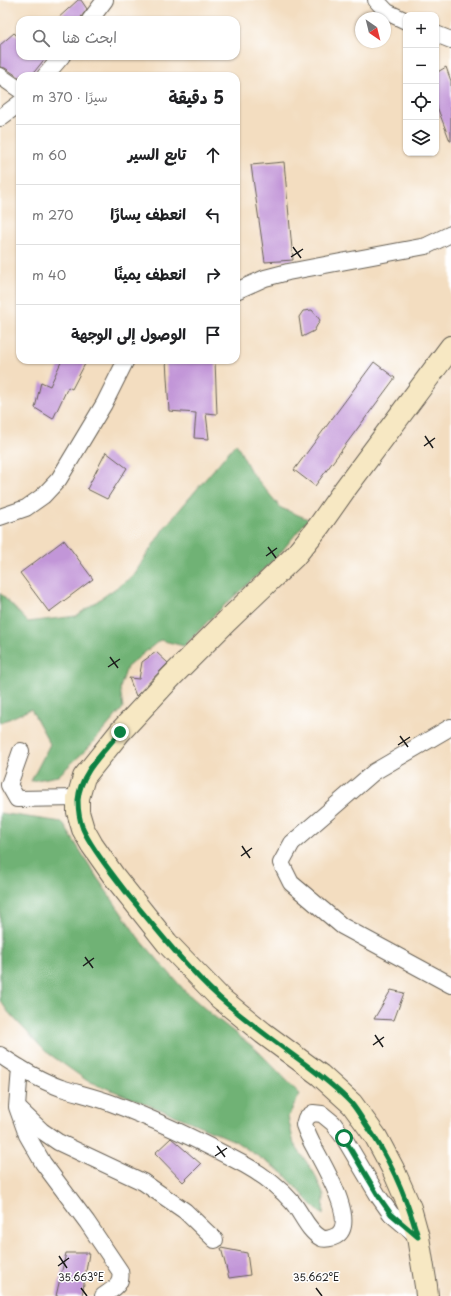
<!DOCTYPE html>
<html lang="ar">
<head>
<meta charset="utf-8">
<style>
  body { margin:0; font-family:"Playpen Sans","Playpen Sans Arabic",sans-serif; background:#f2f2f2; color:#202124; direction:rtl }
  .controls { position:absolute; right:12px; top:12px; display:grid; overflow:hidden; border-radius:8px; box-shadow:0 1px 3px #0004 }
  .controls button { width:36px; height:36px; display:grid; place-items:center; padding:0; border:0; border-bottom:1px solid #e0e0e0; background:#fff; color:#202124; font:20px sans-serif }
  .compass { position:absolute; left:355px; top:12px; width:36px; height:36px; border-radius:50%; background:#fff; box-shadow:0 1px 3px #0004; rotate:145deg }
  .stop { position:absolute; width:12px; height:12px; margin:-9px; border:3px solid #0b8043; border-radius:50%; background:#fff }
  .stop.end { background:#0b8043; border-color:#fff; box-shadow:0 1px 4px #0008 }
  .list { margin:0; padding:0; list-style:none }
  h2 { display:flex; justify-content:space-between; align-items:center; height:52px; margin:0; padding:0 16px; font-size:17px }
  h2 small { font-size:13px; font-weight:400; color:#757577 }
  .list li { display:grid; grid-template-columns:26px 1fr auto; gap:12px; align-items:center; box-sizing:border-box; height:60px; padding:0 16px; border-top:1px solid #e0e0e0 }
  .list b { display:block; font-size:15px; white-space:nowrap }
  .list em { font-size:13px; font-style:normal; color:#757577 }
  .icon { flex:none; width:22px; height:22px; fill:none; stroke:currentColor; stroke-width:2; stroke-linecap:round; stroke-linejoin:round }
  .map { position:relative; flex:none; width:451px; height:1296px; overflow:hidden; direction:ltr }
  .search { position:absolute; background:#fff; box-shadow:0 1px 3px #0004; left:16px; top:16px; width:224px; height:44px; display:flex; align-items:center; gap:10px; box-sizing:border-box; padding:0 14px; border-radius:12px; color:#757577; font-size:15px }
  .panel { position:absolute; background:#fff; box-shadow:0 1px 3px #0004; left:16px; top:72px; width:224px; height:292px; border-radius:12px; direction:rtl }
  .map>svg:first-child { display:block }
  .forest { fill:#70b274; stroke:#466748 }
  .building { fill:#c296d8 }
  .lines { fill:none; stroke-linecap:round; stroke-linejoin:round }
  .minor-casing { stroke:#676055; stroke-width:18 }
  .secondary-casing { stroke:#676055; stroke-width:24 }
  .minor { stroke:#fff; stroke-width:16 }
  .secondary { stroke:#f7e8c3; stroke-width:22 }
  .route { stroke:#0b8043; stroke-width:5 }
  .ticks { fill:none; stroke:#1c1c1c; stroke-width:1.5 }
  .ticks-label { font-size:10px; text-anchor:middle; fill:#1c1c1c; stroke:#fff; stroke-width:3; stroke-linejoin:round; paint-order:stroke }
</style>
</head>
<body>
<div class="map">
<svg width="451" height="1296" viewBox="0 0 451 1296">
  <rect width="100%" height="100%" fill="#fff"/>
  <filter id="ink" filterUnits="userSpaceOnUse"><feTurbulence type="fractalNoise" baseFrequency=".025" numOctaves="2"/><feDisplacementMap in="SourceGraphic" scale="8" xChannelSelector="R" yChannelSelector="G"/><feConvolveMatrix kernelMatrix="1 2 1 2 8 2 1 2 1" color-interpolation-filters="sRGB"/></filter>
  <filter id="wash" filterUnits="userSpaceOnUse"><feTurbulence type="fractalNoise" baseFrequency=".012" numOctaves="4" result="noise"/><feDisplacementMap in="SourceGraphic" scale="16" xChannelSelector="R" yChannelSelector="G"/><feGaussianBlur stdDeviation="0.9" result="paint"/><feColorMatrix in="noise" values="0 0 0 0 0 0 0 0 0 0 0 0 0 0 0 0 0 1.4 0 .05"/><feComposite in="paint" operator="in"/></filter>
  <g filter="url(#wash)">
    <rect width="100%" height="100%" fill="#f3ddc0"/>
    <!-- forest -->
    <g class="forest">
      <polygon points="236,443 251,472 281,508 308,519 277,557 213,616 184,646 160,640 127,667 120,688 123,708 89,747 58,776 31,781 50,744 31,709 0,723 0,593 28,622 76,616 133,576 164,528"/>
      <polygon points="0,813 62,822 98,879 138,937 185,991 211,1014 257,1050 300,1094 288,1117 294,1144 314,1173 324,1196 323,1215 316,1209 283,1173 235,1141 184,1119 86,1080 45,1051 8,1012 0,1000"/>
    </g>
    <g id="blocks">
      <!-- building -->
      <g class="building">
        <polygon points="78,0 81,0 87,9 79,20 56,20"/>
        <polygon points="14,33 20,38 20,56 47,56 31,76 20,76 20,78 5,68 0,67 0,45"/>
        <polygon points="446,67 451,81 451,141 450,141 436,104 436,73"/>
        <polygon points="284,162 293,260 265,262 251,165"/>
        <polygon points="312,310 320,320 314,331 302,337 299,317 303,311"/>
        <polygon points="62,360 76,360 86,362 72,389 68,387 53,419 35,408 41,382 50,386"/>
        <polygon points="166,360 215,360 217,414 206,413 209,439 194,438 196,413 169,411"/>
        <polygon points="374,362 395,378 315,486 294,470"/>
        <polygon points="106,452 127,468 107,499 87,489"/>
        <polygon points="64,540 93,579 49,612 20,573"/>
        <polygon points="156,652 168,663 136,696 129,678 139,679 142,662"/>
        <polygon points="391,990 404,993 394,1020 374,1019"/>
        <polygon points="171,1138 201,1164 183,1182 155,1153"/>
        <polygon points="221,1248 247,1253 250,1275 229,1278"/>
        <polygon points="66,1253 89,1253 82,1296 56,1296"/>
      </g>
    </g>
  </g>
  <g filter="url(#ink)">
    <use href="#blocks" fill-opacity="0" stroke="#676055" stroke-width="1"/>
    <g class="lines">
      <defs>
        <g id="minor">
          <polyline points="376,0 387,12 406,21"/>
          <polyline points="90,20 105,0"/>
          <polyline points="436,34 451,40"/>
          <polyline points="0,76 20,90"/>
          <polyline points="45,76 62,56"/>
          <polyline points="0,118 20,103"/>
          <polyline points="236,291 265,278 288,272 426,246 451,234"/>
          <polyline points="0,517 26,508 43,496 59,479 104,404 126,360"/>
          <polyline points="451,727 374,772 292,843 281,863 291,883 342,926 451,985"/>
          <polyline points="21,751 9,785 17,799 78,798"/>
          <path d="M0,1055c19,13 39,25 61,33 16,5 34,9 50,15 46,17 91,39 134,62 18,10 34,22 48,38 9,11 15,28 28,35 4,2 11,0 15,-2 23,-13 -14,-73 -22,-89 -4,-7 -7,-14 -10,-22l2,-7 7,-5 9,1 11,9 11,15 35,59 12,17 27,23"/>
          <path d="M20,1068l-3,39 10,28 16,28 44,59 33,49c3,14 -7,18 -17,25"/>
          <polyline points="20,1110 42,1131 58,1142 143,1182 185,1211 215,1240"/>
        </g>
        <polyline id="secondary" points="427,1296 426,1286 418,1237 410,1208 393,1169 376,1137 352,1104 320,1075 263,1033 220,998 167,943 113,875 92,845 83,829 78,812 78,798 84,777 120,732 172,676 227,621 295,556 319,526 345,489 451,347"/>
      </defs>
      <!-- minor casing -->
      <use href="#minor" class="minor-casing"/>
      <!-- secondary casing -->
      <use href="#secondary" class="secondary-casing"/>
      <!-- minor -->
      <use href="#minor" class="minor"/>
      <!-- secondary -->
      <use href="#secondary" class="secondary"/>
    </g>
  </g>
  <g class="lines" filter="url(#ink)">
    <!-- route -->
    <path class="route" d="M120,732c-16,20 -40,41 -42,68 0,10 1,19 5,29 9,21 32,48 46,67 29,35 57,71 91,102 24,21 51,41 77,60 19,14 39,29 55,46 5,6 9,13 13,19 25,35 41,73 53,114l-27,-23 -12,-17 -35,-59"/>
  </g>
  <!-- ticks -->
  <path class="ticks" d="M293,247l8,11M291,257l12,-8M425,436l8,12M424,446l11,-8M268,547l8,11M266,556l11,-8M110,657l8,11M108,667l12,-8M400,736l8,11M398,745l12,-8M242,846l8,12M241,856l11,-8M85,957l8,11M83,966l11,-8M375,1035l8,12M373,1045l11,-8M217,1146l8,11M215,1156l12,-8M59,1256l8,12M58,1266l11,-8M81,1288l6,8M316,1288l6,8"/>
  <g class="ticks-label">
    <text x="81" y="1281">35.663°E</text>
    <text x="316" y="1281">35.662°E</text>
  </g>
</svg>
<div class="controls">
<button>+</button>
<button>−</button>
<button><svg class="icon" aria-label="locate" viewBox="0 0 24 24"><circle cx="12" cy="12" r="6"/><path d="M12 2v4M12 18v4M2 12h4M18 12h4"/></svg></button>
<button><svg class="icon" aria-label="layers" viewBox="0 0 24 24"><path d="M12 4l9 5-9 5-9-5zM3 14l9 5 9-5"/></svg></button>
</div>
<svg class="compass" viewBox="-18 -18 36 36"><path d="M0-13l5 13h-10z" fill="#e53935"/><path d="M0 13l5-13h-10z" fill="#757577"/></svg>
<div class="stop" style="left:344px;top:1138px"></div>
<div class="stop end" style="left:120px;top:732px"></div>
<div class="search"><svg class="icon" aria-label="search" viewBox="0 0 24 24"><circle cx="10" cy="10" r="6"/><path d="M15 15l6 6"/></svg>ابحث هنا</div>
<section class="panel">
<h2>5 دقيقة<small>سيرًا · 370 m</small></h2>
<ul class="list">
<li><svg class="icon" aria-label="ahead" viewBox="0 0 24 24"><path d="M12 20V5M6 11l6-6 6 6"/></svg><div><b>تابع السير</b></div><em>60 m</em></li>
<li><svg class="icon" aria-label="left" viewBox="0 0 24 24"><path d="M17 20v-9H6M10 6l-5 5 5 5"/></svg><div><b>انعطف يسارًا</b></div><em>270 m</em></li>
<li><svg class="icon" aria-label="right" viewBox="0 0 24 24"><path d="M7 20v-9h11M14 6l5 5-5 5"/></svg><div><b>انعطف يمينًا</b></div><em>40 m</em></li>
<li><svg class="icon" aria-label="arrive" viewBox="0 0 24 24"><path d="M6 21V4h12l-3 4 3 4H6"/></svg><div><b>الوصول إلى الوجهة</b></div></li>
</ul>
</section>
</div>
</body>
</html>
